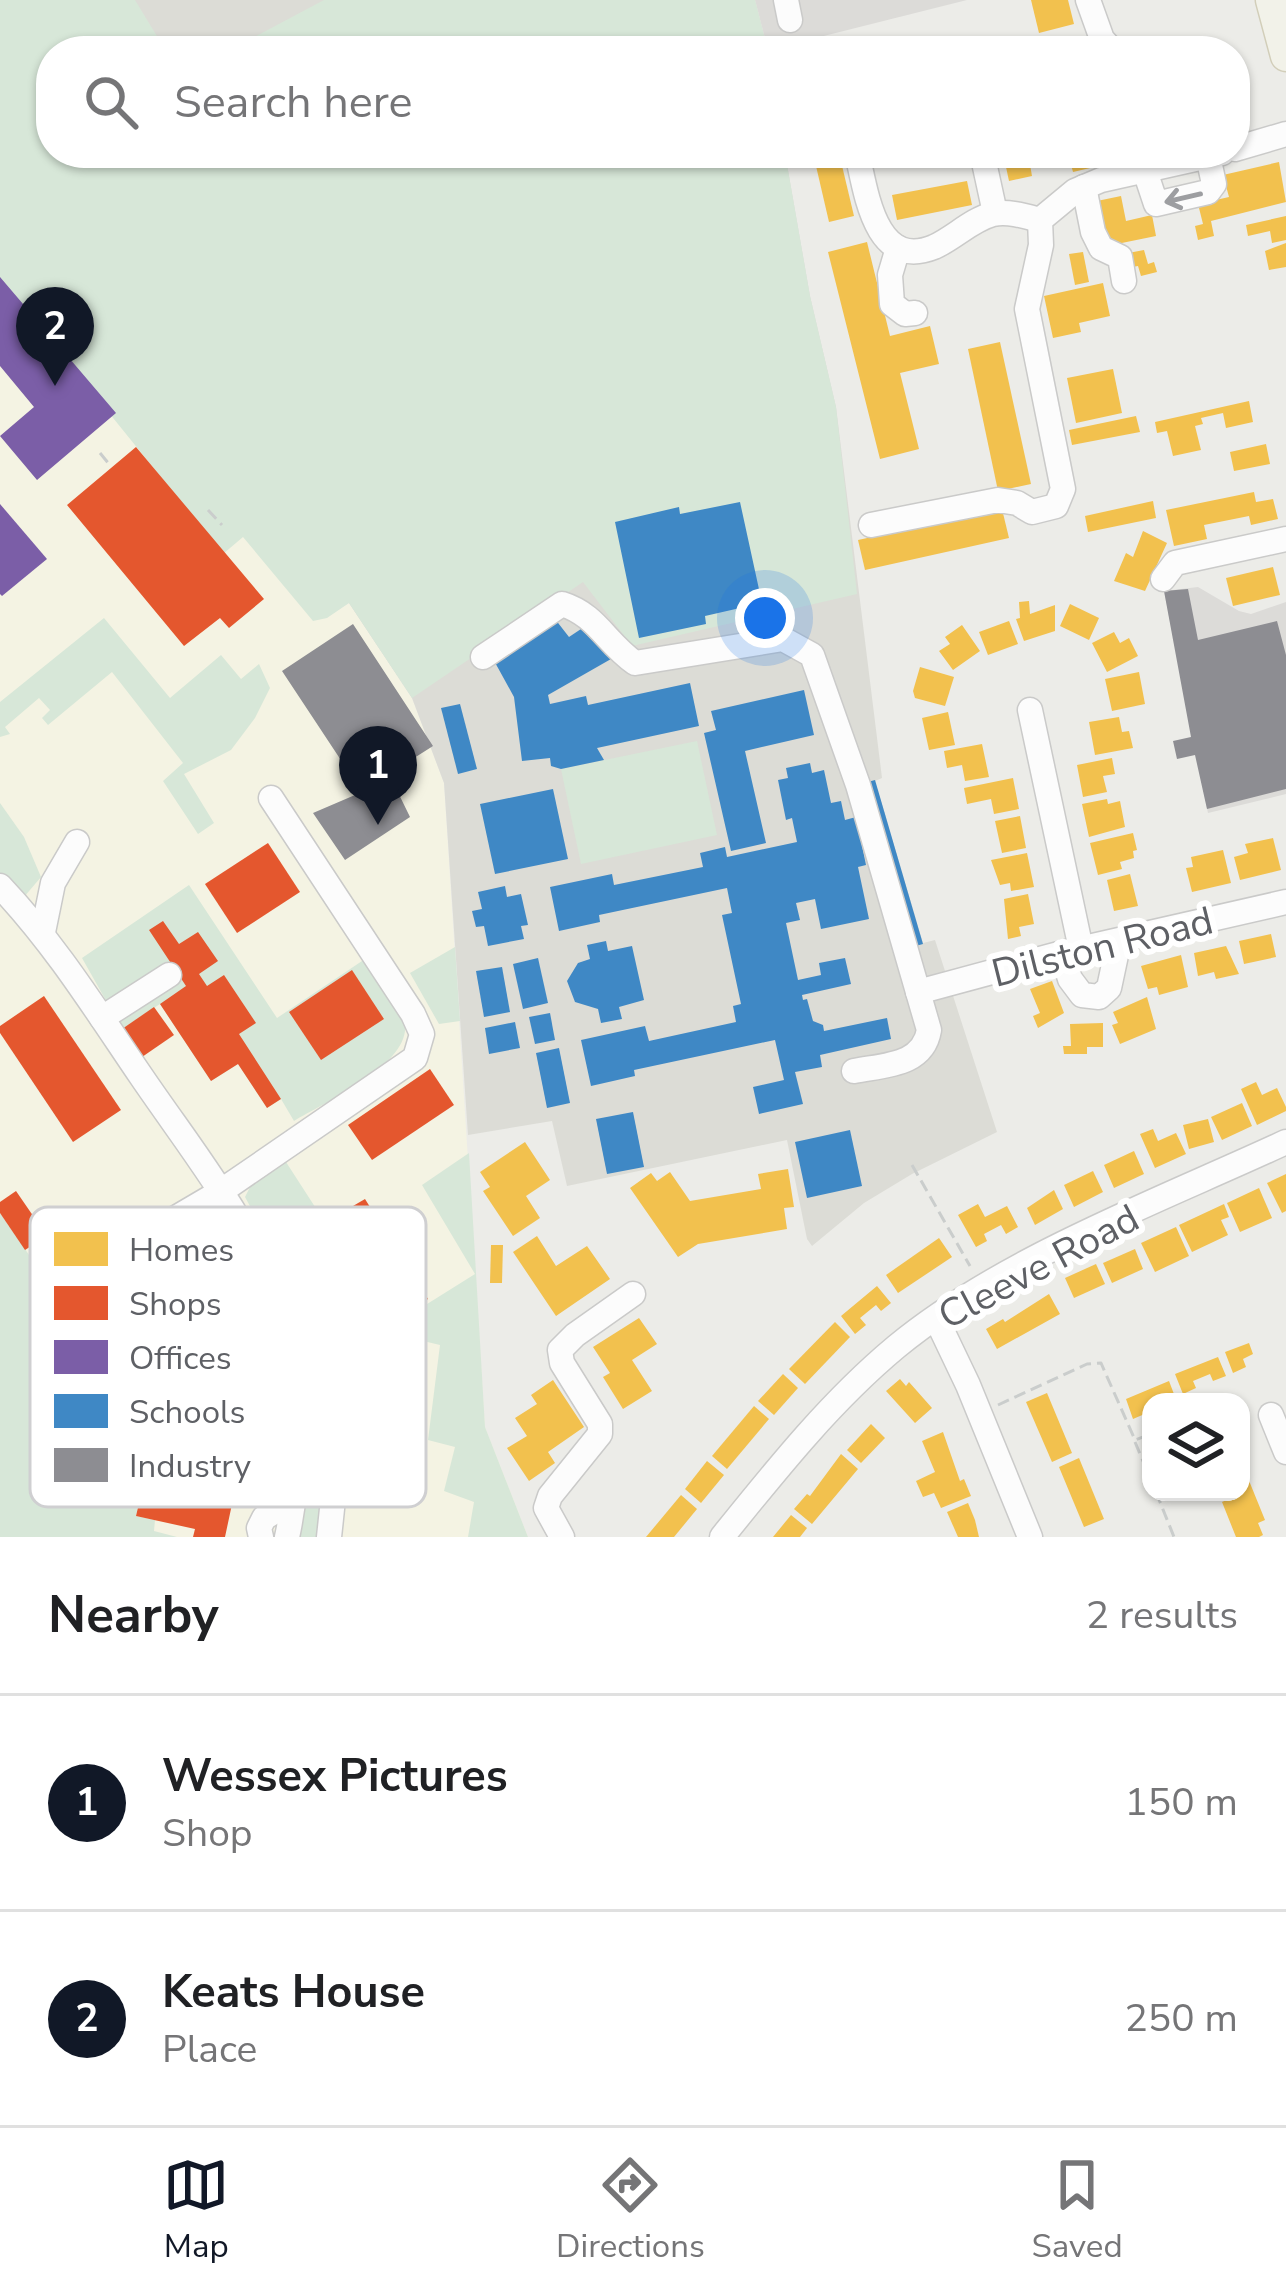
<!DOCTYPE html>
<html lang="en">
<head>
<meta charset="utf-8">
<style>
  body { margin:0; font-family:"Nunito Sans",sans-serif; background:#f6f6f6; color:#202124 }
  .controls { position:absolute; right:36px; bottom:36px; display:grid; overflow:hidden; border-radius:24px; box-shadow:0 3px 9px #0004 }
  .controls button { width:108px; height:108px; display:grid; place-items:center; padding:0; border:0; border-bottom:3px solid #e0e0e0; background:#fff; color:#202124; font:60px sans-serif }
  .you { position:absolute; left:765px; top:618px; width:42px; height:42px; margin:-30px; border:9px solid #fff; border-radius:50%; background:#1a73e8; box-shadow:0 0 0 18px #1a73e833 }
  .badge { display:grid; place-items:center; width:78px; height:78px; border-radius:50%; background:#111827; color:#fff; font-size:39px; font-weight:700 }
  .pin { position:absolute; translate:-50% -99px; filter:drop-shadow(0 3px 6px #0008) }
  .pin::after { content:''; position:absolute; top:63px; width:42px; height:36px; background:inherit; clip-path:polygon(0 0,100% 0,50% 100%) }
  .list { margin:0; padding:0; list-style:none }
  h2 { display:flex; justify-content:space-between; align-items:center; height:156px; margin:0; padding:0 48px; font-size:51px }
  h2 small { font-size:39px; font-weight:400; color:#757577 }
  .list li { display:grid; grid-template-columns:78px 1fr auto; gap:36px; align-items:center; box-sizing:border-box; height:216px; padding:0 48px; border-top:3px solid #e0e0e0 }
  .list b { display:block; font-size:45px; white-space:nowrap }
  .list p { margin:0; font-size:39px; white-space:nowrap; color:#757577 }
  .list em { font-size:39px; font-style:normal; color:#757577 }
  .icon { flex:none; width:66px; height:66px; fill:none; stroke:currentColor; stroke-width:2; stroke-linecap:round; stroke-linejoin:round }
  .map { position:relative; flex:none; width:1286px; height:1537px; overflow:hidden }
  .search { position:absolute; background:#fff; box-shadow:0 3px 9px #0004; left:36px; right:36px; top:36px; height:132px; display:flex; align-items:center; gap:30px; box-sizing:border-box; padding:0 42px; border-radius:48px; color:#757577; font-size:45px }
  .sheet { height:588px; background:#fff }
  nav { display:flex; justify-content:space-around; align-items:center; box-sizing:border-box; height:168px; border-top:3px solid #e0e0e0; background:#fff; font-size:33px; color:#757577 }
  nav a { display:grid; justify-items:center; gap:6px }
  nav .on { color:#111827 }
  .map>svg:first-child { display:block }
  .commercial { fill:#f4f3e3 }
  .industrial { fill:#dcdbd8 }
  .education { fill:#dcdcd6 }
  .green { fill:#d7e7d8 }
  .homes { fill:#f2c14e }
  .shops { fill:#e4572e }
  .offices { fill:#7b5ea7 }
  .schools { fill:#3f88c5 }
  .industry { fill:#8d8d92 }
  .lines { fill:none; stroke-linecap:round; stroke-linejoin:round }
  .minor-casing { stroke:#cacac9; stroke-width:27 }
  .major-casing { stroke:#d2ceb9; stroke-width:33 }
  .path { stroke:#cacdcc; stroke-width:3; stroke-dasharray:12 6; stroke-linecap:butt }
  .minor { stroke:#fcfcfc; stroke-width:24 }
  .major { stroke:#f2f2e9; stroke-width:30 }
  .oneway { stroke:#9d9ea1 }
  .labels { text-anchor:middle; stroke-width:12; stroke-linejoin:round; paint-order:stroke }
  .street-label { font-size:39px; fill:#5e6065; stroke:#fff }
  .key { fill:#fff; stroke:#cfcfd1; stroke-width:3 }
  .key-label { font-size:33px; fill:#5e6065 }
</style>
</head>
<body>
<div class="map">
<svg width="1286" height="1537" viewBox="0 0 1286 1537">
  <rect width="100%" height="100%" fill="#ecece8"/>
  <!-- commercial -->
  <polygon class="commercial" points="0,175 327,617 349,603 412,698 444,783 485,1427 528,1537 0,1537"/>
  <!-- industrial -->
  <g class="industrial">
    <polygon points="755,0 967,0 768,50"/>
    <polygon points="1198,587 1239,611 1251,614 1286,602 1286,794 1208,813 1164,591"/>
  </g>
  <!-- education -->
  <g class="education">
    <polygon points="58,0 755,0 768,51 85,51"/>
    <polygon points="785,153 810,296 836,407 882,778 875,781 923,943 935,940 997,1132 912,1174 864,1203 812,1246 807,1239 787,1140 567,1186 552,1121 468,1135 444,783 412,698 349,603"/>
  </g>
  <!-- green -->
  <g class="green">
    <polygon points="0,0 135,0 166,51 51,51 51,153 785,153 810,296 836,407 857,594 632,646 583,582 412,698 349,603 327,618 313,621 243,537 223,554 0,278"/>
    <polygon points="324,0 755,0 768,51 228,51"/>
    <polygon points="104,618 170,698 221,655 241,679 259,664 270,688 255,718 231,750 184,774 214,823 198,834 163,781 183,763 112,672 48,725 42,718 50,710 39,698 5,727 10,734 0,737 0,702"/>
    <polygon points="697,741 717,835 581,864 561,769"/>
    <polygon points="0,803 24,837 41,877 24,897 0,874"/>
    <path d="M189,885l88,133 88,-59c13,18 37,42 40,65 5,41 -80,78 -111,97l-13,-22 -14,9 -29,-44 -27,17 -51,-77 -38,25 -40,-71z"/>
    <polygon points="455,947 460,1021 439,1024 410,973"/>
    <polygon points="469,1153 485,1427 528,1537 468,1537 474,1502 444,1491 455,1447 428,1440 440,1345 390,1333 354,1286 327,1263 257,1219 245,1197 251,1185 286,1162 392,1326 475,1274 422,1185"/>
    <polygon points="0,1213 36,1265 60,1275 97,1264 112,1295 91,1306 128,1381 165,1365 169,1372 192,1360 181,1396 199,1399 193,1428 173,1424 167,1450 196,1457 188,1491 144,1482 136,1516 155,1520 154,1531 177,1537 0,1537"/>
    <polygon points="308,1280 321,1290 332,1312 329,1465 319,1537 295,1537 304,1424 312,1401 303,1345 285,1318 283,1296 294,1283"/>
  </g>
  <!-- homes -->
  <g class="homes">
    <polygon points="1031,0 1068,0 1074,24 1039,33"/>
    <polygon points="958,38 961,51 906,51 906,49"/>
    <polygon points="813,153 839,153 854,216 829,222"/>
    <polygon points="1003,153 1028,153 1032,176 1009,181"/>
    <polygon points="1100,153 1103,165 1073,172 1068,154"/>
    <polygon points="1279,162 1286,202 1211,221 1214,236 1198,240 1195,226 1203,224 1198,204 1229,197 1223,175"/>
    <polygon points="967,181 972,205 897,220 892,195"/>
    <polygon points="1121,196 1126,221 1152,215 1156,236 1107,246 1097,201"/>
    <polygon points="1286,216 1286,240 1272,243 1270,231 1248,236 1246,225"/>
    <polygon points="867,242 890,336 930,326 939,364 900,373 919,449 880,459 828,252"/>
    <polygon points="1286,243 1286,267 1269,270 1265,251"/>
    <polygon points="1144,250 1148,264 1154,262 1157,272 1141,276 1138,266 1127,268 1123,254"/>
    <polygon points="1083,252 1089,282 1075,285 1069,254"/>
    <polygon points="1103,283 1110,316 1079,323 1081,332 1053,338 1044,296"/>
    <polygon points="1000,342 1031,484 998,491 968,349"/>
    <polygon points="1113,369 1122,413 1076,423 1067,378"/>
    <polygon points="1249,401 1253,422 1226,428 1223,413 1201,418 1203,424 1195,426 1201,450 1173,456 1167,431 1157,433 1155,422"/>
    <polygon points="1136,416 1140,432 1072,445 1069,430"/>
    <polygon points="1266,444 1270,464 1234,471 1230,452"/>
    <polygon points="1254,492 1256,502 1273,499 1278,519 1251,525 1249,516 1204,525 1207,539 1174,546 1166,510"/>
    <polygon points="1153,501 1156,518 1088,532 1085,516"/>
    <polygon points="1002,509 1009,538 865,570 858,540"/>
    <polygon points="1143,531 1167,543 1145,591 1114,581 1126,553 1133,557"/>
    <polygon points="1273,567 1280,595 1233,606 1226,578"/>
    <polygon points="1029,601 1030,614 1055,605 1055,631 1024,641 1016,619 1020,618 1019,602"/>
    <polygon points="1070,604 1099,618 1089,640 1060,626"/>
    <polygon points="1009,621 1018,644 988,655 979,632"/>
    <polygon points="962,625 980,651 953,670 939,651 950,644 945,637"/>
    <polygon points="1114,632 1120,643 1129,638 1138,656 1107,672 1092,643"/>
    <polygon points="920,667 954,677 945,706 915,698 913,691"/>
    <polygon points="1139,672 1145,704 1112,711 1105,679"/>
    <polygon points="948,712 955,745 929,750 922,718"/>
    <polygon points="1119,717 1122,732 1129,731 1133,748 1095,755 1089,722"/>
    <polygon points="982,744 989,777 965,781 962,765 947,768 944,751"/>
    <polygon points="1112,758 1115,774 1103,776 1107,792 1083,797 1077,765"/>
    <polygon points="1013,778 1019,809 994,814 991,799 967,804 964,788"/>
    <polygon points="1107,799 1108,804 1120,801 1125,827 1089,837 1082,804"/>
    <polygon points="1020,816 1026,848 1002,853 995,821"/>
    <polygon points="1133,833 1137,850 1133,851 1134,858 1120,862 1122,869 1098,875 1090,843"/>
    <polygon points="1273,838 1281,870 1240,880 1234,857 1248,853 1245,844"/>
    <polygon points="1223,850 1231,883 1192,892 1186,868 1193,867 1191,857"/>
    <polygon points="1027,853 1034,887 1011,891 1010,883 1000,885 991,860"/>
    <polygon points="1130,874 1138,906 1114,911 1107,880"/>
    <polygon points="1028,894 1034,924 1019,927 1021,936 1008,939 1004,899"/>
    <polygon points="1271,934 1276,957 1244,964 1239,941"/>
    <polygon points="1226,946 1239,974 1216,979 1214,972 1198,976 1194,953"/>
    <polygon points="1181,955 1188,987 1159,995 1157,987 1148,989 1141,966"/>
    <polygon points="1052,981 1064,1013 1038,1028 1033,1016 1040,1013 1030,989"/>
    <polygon points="1147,997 1156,1029 1120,1044 1112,1025 1118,1023 1113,1012"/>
    <polygon points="1103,1023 1103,1047 1087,1047 1087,1054 1064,1054 1063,1046 1071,1046 1070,1024"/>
    <polygon points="1256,1082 1262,1095 1277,1088 1286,1107 1286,1111 1257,1125 1241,1089"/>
    <polygon points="1242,1103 1252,1126 1222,1140 1211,1117"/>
    <polygon points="1208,1119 1214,1142 1189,1149 1183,1125"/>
    <polygon points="1153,1129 1158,1141 1176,1133 1186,1154 1155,1168 1140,1134"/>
    <polygon points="525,1142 550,1180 526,1196 540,1218 513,1236 483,1191 490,1187 480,1172"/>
    <polygon points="1134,1151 1144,1174 1114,1188 1104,1165"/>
    <polygon points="788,1169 794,1207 784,1208 787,1229 698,1244 678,1257 630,1188 651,1173 657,1181 670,1172 690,1201 761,1189 758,1174"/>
    <polygon points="1093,1171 1103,1192 1074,1207 1064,1185"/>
    <polygon points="1286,1174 1286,1211 1282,1213 1267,1183"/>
    <polygon points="1259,1188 1272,1218 1240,1232 1227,1203"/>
    <polygon points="1054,1190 1063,1209 1035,1225 1027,1208"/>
    <polygon points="978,1204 985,1217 1007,1206 1018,1227 1006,1234 1001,1225 984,1234 987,1241 976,1247 958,1215"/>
    <polygon points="1224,1204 1229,1217 1221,1220 1228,1235 1192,1252 1179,1225"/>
    <polygon points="1176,1227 1189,1256 1155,1272 1141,1243"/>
    <polygon points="537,1236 556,1266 587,1246 610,1279 556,1316 513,1252"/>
    <polygon points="939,1238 952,1257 898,1293 886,1275"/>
    <polygon points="491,1245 503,1245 502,1283 490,1283"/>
    <polygon points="1135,1249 1143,1269 1112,1283 1103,1263"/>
    <polygon points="1096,1264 1105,1284 1074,1298 1065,1278"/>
    <polygon points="877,1286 891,1303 881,1311 876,1305 860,1318 866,1325 855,1334 841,1316"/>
    <polygon points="1049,1294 1060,1314 997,1349 986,1329 1003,1319 1005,1322"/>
    <polygon points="639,1318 657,1344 632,1360 652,1391 623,1409 603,1377 610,1373 593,1347"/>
    <polygon points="835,1322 850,1337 805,1384 789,1369"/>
    <polygon points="1249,1343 1253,1354 1243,1359 1246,1367 1233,1373 1225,1352"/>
    <polygon points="1218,1357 1226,1376 1213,1381 1210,1374 1193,1381 1196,1388 1183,1394 1175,1374"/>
    <polygon points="783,1374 798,1388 774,1415 758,1401"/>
    <polygon points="900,1379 906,1386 909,1382 932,1408 915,1423 886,1391"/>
    <polygon points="553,1380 584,1427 548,1452 555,1463 529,1481 507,1448 527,1436 515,1418 537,1404 531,1395"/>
    <polygon points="1169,1381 1177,1402 1151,1402 1144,1406 1147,1413 1133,1419 1126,1399"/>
    <polygon points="1047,1393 1072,1453 1052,1462 1026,1402"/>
    <polygon points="754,1406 769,1419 727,1469 712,1456"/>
    <polygon points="871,1424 885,1438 861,1463 847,1450"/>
    <polygon points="943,1432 960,1481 964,1479 971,1496 941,1508 934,1493 923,1497 916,1481 935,1472 922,1441"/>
    <polygon points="841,1454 858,1469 812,1524 794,1509 807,1494 810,1496"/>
    <polygon points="1079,1458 1104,1519 1084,1527 1059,1467"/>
    <polygon points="707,1461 724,1475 701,1503 685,1489"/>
    <polygon points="1241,1461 1265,1520 1258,1523 1263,1535 1259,1537 1236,1537 1222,1502 1231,1498 1229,1492 1241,1492"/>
    <polygon points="681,1495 697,1509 674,1537 646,1537"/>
    <polygon points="968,1503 975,1520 979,1537 958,1537 947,1512"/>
    <polygon points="791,1515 807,1528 800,1537 773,1537"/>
  </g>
  <!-- shops -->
  <g class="shops">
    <polygon points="136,447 264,599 229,628 220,618 184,646 67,505"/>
    <polygon points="268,843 300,892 237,933 205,884"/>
    <polygon points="163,921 179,944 198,932 218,961 199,974 207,986 224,975 256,1023 239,1034 281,1099 267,1108 238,1064 211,1081 160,1004 186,986 149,930"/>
    <polygon points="352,970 384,1019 321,1060 289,1012"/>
    <polygon points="44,996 121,1110 73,1142 0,1033 0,1026"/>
    <polygon points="154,1007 174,1035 142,1057 122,1029"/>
    <polygon points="430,1069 454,1105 372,1160 348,1125"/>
    <polygon points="16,1191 47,1236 25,1250 0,1213 0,1202"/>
    <polygon points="365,1199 428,1299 392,1321 329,1220"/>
    <polygon points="223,1395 254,1401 225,1537 193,1537 195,1529 136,1516 144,1482 201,1494"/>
  </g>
  <!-- offices -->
  <g class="offices">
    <polygon points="0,277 116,413 37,480 0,436 34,407 0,366"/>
    <polygon points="0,504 47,559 2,596 0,594"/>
  </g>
  <!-- schools -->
  <g class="schools">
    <polygon points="740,502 762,603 705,616 706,624 639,638 615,522 679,507 680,514"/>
    <polygon points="555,619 569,637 581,629 611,659 548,695 550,704 586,696 588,705 690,683 699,726 597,748 604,760 561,769 551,766 550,758 522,761 514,697 492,657"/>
    <polygon points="804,690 814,735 745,751 766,843 731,851 704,733 716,730 711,711"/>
    <polygon points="460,704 477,769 458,774 441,708"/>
    <polygon points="810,763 812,773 824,770 831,803 841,801 845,820 856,817 866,865 858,867 869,919 821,929 815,899 796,903 800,920 786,923 798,980 821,975 819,963 845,958 851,984 802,995 803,1000 807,999 813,1021 823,1025 824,1031 887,1018 891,1039 820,1055 822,1067 795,1072 803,1104 759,1114 753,1087 784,1080 775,1040 634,1070 635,1076 591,1086 581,1040 645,1026 649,1041 736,1022 733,1006 741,1004 722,915 732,913 727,888 599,915 600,922 559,931 550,887 612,874 614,885 703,867 700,853 725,847 727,857 797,842 792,818 786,820 778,780 788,778 786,768"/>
    <polygon points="875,780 923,944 912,947 864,783"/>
    <polygon points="553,789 568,859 495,874 480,804"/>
    <polygon points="505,886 507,897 521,894 528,925 521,926 524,939 488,946 484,926 476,927 472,911 482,909 478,892"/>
    <polygon points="606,941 608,951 632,946 644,1000 619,1007 622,1019 601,1023 598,1009 575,1002 567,981 578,963 590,959 587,945"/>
    <polygon points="538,958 548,1003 523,1009 513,964"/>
    <polygon points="502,967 510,1012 484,1017 476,971"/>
    <polygon points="550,1013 555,1040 535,1044 529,1017"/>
    <polygon points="515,1022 520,1048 489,1054 485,1028"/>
    <polygon points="559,1048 570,1103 547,1108 536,1053"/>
    <polygon points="633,1112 644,1167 607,1174 596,1119"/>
    <polygon points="850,1130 862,1186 807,1198 795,1142"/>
  </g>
  <!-- industry -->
  <g class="industry">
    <polygon points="1188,589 1198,640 1277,621 1286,655 1286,789 1207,809 1195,755 1177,759 1173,741 1191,737 1164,591"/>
    <polygon points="353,624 433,746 389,774 410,817 345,860 313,813 362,792 282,671"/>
  </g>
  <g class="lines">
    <defs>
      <g id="minor">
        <polyline points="786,0 790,20"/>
        <polyline points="1088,0 1102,39 1113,51"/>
        <polyline points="1235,149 1286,134"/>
        <path d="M857,153c9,39 18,118 77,94 20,-9 37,-27 59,-33 15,-3 32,2 47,6"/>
        <polyline points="982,153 995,213"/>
        <polyline points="1145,171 1156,204 1208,192 1214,184 1208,156"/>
        <polyline points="1084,187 1093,232 1101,248 1120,257 1124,281"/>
        <polyline points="898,248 890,275 892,304 905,314 915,313"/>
        <polyline points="871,525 998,500 1017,503 1032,512 1056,506 1063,489 1027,309 1041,245 1040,220 1075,191 1101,180 1222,153"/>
        <polyline points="1163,579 1175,563 1286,539"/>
        <path d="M483,657l79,-53c35,11 43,38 73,59l148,-24 29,16 46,130 71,245c-6,36 -45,35 -75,41"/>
        <polyline points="1030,710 1081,949"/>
        <path d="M0,886c55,58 96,124 141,190 34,50 72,99 102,151 50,85 65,215 44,310"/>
        <polyline points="43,932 53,883 77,842"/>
        <polyline points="1062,953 1070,979 1082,995 1099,997 1109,988 1119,941"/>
        <polyline points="918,992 1062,953 1286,902"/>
        <polyline points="102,1018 169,975"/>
        <path d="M245,1230l71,39 22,21c9,81 0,165 -9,247"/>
        <polyline points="106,1259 220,1192 415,1058 422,1034 413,1014 271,798"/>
        <polyline points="936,1318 968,1385 1030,1537"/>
        <polyline points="1271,1415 1286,1452"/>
        <polyline points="261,1537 259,1528 264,1518 293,1500"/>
        <polyline points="562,1537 546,1508 550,1496 600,1434 600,1424 562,1363 560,1350 575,1335 633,1294"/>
        <path d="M722,1537c54,-67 108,-135 174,-190 108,-89 263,-146 390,-205"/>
      </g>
      <polyline id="major" points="1271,0 1286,56"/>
    </defs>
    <!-- minor casing -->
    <use href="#minor" class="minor-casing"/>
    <!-- major casing -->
    <use href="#major" class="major-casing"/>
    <!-- path -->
    <g class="path">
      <polyline points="100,453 109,464"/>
      <polyline points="208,510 222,525"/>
      <polyline points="912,1165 970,1266"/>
      <polyline points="1231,1402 1234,1402"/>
      <polyline points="998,1405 1087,1364 1101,1363 1135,1440 1151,1434"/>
      <polyline points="1135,1442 1151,1480"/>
      <polyline points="1156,1492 1174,1537"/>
    </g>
    <!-- minor -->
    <use href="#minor" class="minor"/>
    <!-- major -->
    <use href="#major" class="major"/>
  </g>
  <!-- one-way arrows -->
  <defs><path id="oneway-shaft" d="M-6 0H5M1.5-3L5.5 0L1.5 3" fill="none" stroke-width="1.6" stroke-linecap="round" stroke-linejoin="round" transform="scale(3)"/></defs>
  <use class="oneway" href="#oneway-shaft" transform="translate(1183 198) rotate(167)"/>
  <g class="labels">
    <!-- street labels -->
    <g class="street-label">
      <text transform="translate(1102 946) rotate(-14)" y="14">Dilston Road</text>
      <text transform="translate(1038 1266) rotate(-28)" y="14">Cleeve Road</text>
    </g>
  </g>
  <!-- legend -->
  <rect x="30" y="1207" width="396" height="300" rx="18" class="key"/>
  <rect x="54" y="1232" width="54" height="34" fill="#f2c14e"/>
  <rect x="54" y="1286" width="54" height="34" fill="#e4572e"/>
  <rect x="54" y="1340" width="54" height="34" fill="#7b5ea7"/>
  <rect x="54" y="1394" width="54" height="34" fill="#3f88c5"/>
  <rect x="54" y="1448" width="54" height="34" fill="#8d8d92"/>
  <g class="key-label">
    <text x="129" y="1261">Homes</text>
    <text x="129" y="1315">Shops</text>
    <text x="129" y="1369">Offices</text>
    <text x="129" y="1423">Schools</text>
    <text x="129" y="1477">Industry</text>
  </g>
</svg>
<div class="controls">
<button><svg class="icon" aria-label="layers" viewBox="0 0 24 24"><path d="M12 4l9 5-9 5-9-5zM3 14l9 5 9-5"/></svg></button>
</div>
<div class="you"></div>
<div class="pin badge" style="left:378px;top:825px">1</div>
<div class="pin badge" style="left:55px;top:386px">2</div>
<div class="search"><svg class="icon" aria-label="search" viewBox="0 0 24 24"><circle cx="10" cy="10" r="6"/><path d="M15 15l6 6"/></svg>Search here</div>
</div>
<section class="sheet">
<h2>Nearby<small>2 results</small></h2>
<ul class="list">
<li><span class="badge">1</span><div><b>Wessex Pictures</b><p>Shop</p></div><em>150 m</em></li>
<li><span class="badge">2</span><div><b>Keats House</b><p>Place</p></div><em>250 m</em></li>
</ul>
</section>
<nav>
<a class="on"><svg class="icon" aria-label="map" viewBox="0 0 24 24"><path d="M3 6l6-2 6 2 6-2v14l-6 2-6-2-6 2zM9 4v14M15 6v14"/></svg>Map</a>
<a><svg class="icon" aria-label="directions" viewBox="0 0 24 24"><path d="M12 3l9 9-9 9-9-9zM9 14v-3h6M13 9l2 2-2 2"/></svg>Directions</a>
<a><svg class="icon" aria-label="saved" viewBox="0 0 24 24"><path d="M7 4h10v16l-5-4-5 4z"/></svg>Saved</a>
</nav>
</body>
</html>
